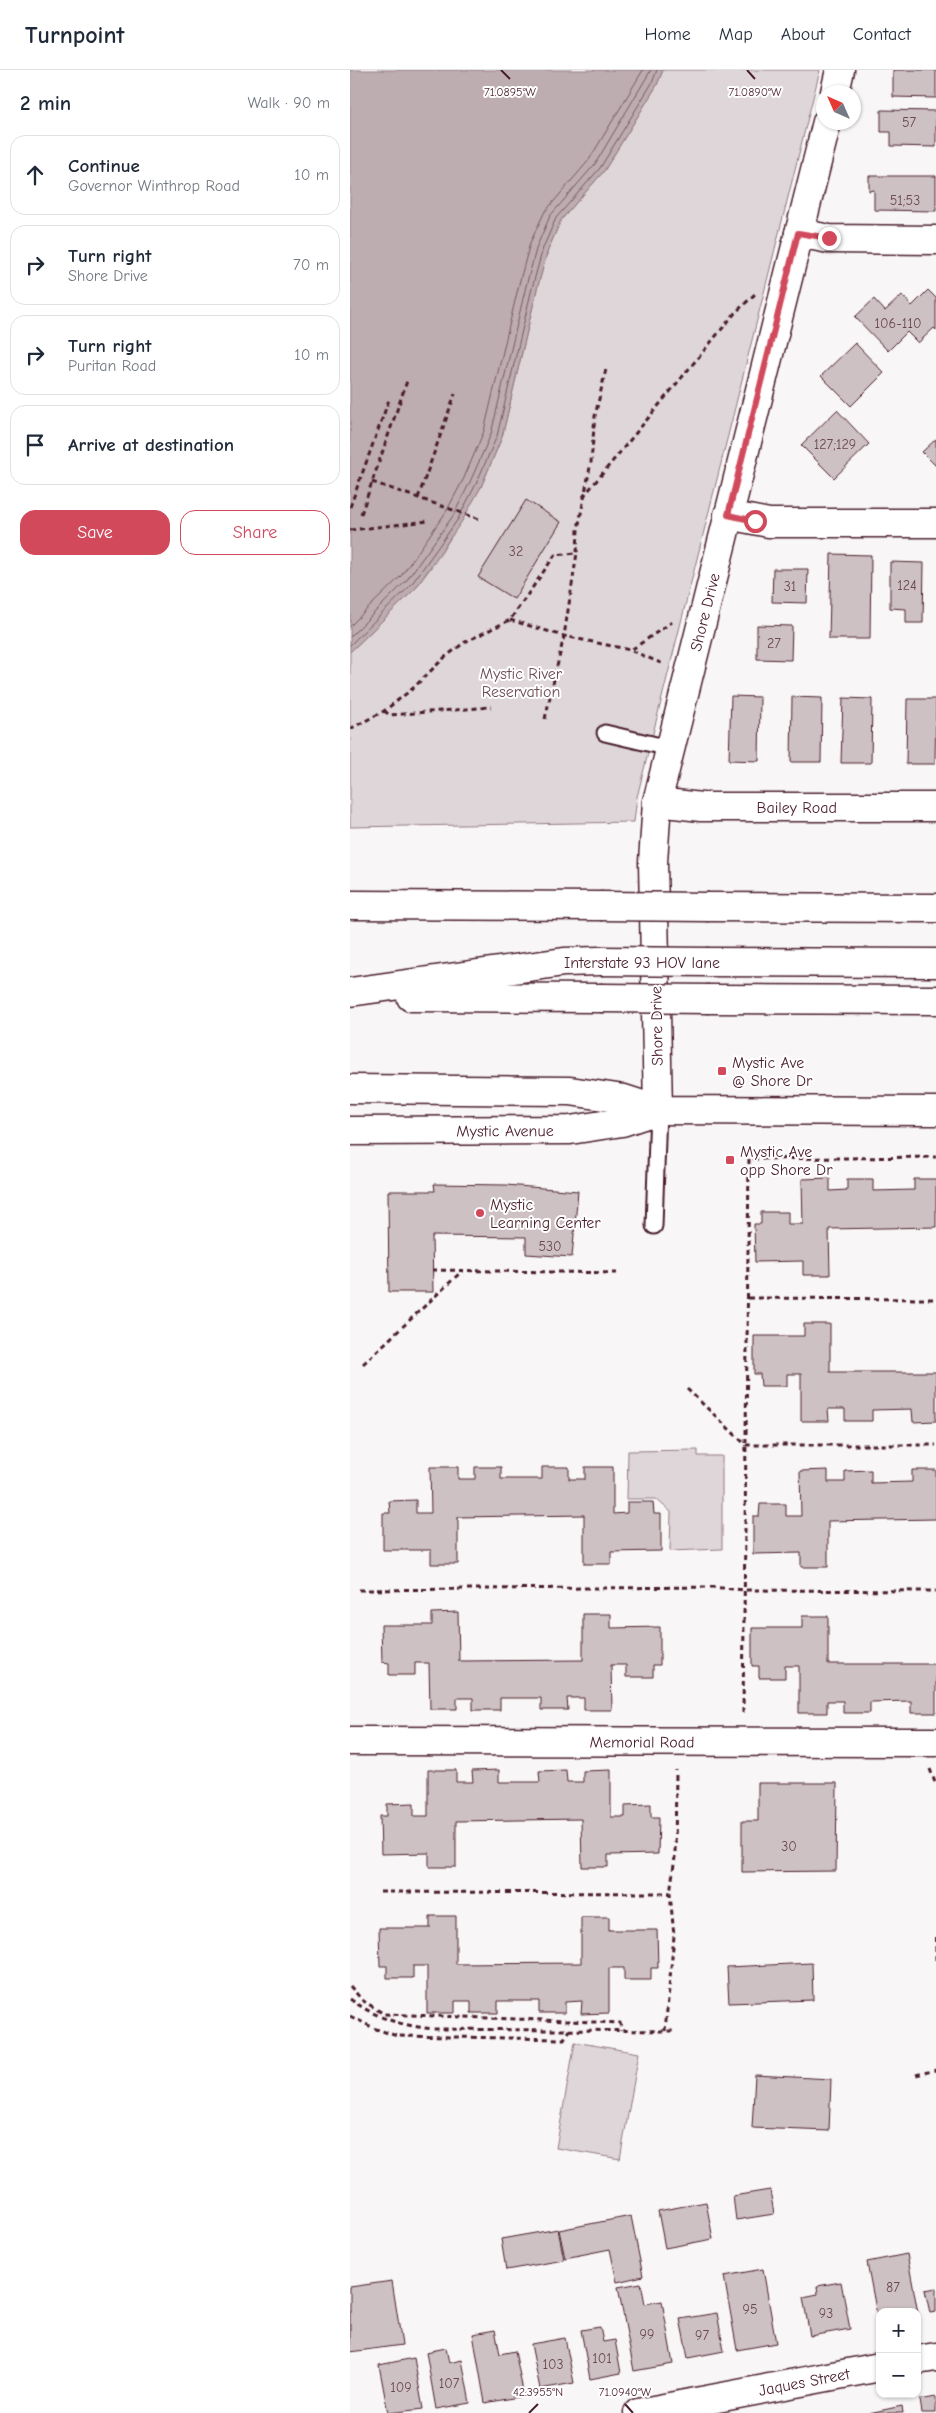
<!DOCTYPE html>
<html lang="en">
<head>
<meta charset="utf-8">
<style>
  body { margin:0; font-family:"Comic Neue",sans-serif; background:#f2f2f3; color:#1f2937 }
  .controls { position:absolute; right:15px; bottom:15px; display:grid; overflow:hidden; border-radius:10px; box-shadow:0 1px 4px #0004 }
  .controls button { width:45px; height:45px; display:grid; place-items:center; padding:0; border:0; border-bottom:1px solid #e0e1e3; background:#fff; color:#1f2937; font:25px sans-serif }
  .compass { position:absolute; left:466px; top:15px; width:45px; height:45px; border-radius:50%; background:#fff; box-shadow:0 1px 4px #0004; rotate:315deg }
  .stop { position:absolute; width:15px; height:15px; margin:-11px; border:4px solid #d1495b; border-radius:50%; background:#fff }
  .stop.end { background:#d1495b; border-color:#fff; box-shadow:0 1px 5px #0008 }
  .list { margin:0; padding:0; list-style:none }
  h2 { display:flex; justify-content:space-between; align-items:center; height:65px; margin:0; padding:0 20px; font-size:21px }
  h2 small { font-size:16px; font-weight:400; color:#747a83 }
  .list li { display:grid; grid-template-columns:32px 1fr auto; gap:15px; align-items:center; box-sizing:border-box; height:80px; margin:0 10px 10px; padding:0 10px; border:1px solid #e0e1e3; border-radius:15px }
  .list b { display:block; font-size:19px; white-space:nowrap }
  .list p { margin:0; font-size:16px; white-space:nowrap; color:#747a83 }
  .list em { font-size:16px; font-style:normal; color:#747a83 }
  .actions { display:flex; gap:10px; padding:15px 20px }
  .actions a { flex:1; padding:11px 0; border:1px solid #d1495b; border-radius:15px; text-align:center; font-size:18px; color:#d1495b }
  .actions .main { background:#d1495b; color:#fff }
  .icon { flex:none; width:28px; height:28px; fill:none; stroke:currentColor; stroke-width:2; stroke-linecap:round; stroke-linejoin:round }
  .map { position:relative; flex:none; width:586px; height:2343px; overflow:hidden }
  header { display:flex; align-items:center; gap:30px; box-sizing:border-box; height:70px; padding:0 25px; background:#fff; border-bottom:1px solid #e0e1e3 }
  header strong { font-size:24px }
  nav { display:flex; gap:28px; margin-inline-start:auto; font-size:18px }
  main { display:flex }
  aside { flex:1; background:#fff }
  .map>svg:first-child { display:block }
  .green { fill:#ded6d9; stroke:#947a82 }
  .water { fill:#bdadb0; stroke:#8f747b }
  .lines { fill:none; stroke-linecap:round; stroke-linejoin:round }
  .shore { stroke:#785860; stroke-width:1 }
  .building { fill:#cdc1c4; stroke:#4a1f2b }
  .lane-casing { stroke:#4a1f2b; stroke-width:19 }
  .street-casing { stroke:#4a1f2b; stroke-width:31 }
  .secondary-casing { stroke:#4a1f2b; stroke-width:31 }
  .highway-casing { stroke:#4a1f2b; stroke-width:31 }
  .path { stroke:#4a1f2b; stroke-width:3; stroke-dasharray:5 4; stroke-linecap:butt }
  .lane { stroke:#fff; stroke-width:15 }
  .street { stroke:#fff; stroke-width:28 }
  .secondary { stroke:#fff; stroke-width:28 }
  .highway { stroke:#fff; stroke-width:28 }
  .highway-bridge-casing { stroke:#4a1f2b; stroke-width:31; stroke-linecap:butt }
  .highway-bridge { stroke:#fff; stroke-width:28 }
  .route { stroke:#d1495b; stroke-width:6 }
  .ticks { fill:none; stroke:#4a1f2b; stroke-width:2 }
  .poi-dot { fill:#d1495b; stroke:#fff; stroke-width:2 }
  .labels { text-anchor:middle; stroke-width:4; stroke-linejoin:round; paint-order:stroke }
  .number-label { font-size:14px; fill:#6b4851 }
  .street-label { font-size:16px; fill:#4a1f2b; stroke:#fff }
  .park-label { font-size:16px; fill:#6f4d56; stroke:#fff }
  .poi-label { font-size:16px; fill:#4a1f2b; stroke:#fff; text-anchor:start }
  .ticks-label { font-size:12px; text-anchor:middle; fill:#4a1f2b; stroke:#fff; stroke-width:4; stroke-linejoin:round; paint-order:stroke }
</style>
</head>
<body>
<header>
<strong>Turnpoint</strong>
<nav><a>Home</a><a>Map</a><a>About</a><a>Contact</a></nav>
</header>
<main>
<aside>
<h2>2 min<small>Walk · 90 m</small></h2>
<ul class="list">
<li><svg class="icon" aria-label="ahead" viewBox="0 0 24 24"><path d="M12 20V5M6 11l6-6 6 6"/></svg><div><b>Continue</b><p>Governor Winthrop Road</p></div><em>10 m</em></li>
<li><svg class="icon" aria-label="right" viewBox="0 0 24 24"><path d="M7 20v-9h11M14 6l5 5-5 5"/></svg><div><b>Turn right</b><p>Shore Drive</p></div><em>70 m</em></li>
<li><svg class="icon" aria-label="right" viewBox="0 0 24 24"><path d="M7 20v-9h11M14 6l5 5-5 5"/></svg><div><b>Turn right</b><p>Puritan Road</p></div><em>10 m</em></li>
<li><svg class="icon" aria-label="arrive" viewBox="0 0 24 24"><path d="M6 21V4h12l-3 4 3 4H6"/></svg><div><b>Arrive at destination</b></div></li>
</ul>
<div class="actions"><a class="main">Save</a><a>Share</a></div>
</aside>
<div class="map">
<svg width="586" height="2343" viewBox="0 0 586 2343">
  <rect width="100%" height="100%" fill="#f8f6f7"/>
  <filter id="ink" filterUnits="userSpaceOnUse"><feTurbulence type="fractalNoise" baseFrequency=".02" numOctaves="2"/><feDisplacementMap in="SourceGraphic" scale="10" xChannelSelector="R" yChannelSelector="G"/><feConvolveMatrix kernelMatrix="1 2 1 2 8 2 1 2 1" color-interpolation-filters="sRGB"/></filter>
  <g filter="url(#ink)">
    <!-- green -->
    <g class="green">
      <polygon points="313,0 470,0 287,727 284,752 0,757 0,582 65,519 90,485 131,417 152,367 187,219 198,180 211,150 254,101 307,15"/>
      <polygon points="348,1380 348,1386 372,1386 372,1479 320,1481 321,1442 306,1429 277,1429 278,1381"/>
      <polygon points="225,1972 289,1983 270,2089 206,2078"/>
    </g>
    <!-- water -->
    <polygon class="water" points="0,0 313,0 307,15 254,101 211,150 198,180 187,219 152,367 131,417 112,451 65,519 0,582"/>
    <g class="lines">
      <!-- shore -->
      <g class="shore">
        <polyline points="0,556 51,506 96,442 114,408 134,361 169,214 180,173 194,143 239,90 293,0"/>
        <polyline points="0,567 56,511 103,446 120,412 141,364 176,216 187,176 200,146 245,94 301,0"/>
        <polyline points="0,575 61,515 108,449 126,414 147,366 182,218 193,178 206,148 250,98 302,13 307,0"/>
      </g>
    </g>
    <!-- building -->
    <g class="building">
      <polygon points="543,0 586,0 586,28 543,27"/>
      <polygon points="531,40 586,41 586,77 541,76 541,62 531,62"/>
      <polygon points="519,106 586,106 586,141 524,140 524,120 519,121"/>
      <polygon points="578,220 586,228 586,260 584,258 568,273 557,262 538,281 505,247 524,229 535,241 552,225 562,236"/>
      <polygon points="505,273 534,303 501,336 471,306"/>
      <polygon points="487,340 519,374 484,408 451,375"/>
      <polygon points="586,369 586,396 572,382"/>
      <polygon points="176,430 211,452 164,529 128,507"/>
      <polygon points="481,484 521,485 520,569 479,569"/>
      <polygon points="540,492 574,493 573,553 556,553 556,539 540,538"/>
      <polygon points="423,499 458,499 457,533 422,532"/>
      <polygon points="407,555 442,556 441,590 407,589"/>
      <polygon points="381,626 410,627 409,691 379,690"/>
      <polygon points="442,627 472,628 471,692 441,692"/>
      <polygon points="493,628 522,629 521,693 491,693"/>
      <polygon points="557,629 586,629 585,694 556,694"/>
      <polygon points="480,1108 480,1121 497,1120 497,1109 523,1109 523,1121 564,1120 564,1109 586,1109 586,1157 479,1159 480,1205 453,1205 453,1191 405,1192 404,1154 411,1154 411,1142 438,1142 438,1154 453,1154 452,1109"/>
      <polygon points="84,1114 156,1115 228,1121 222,1187 176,1184 176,1167 82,1166 83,1222 39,1222 38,1121 85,1121"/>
      <polygon points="454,1254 480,1254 480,1302 586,1302 586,1351 563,1352 562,1339 522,1340 522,1351 495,1351 495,1339 478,1339 479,1351 451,1351 451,1304 437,1304 437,1316 411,1316 410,1304 404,1304 404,1266 454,1266"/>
      <polygon points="80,1397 108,1397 108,1409 125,1409 125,1397 151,1397 151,1409 192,1409 192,1397 219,1397 219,1409 235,1409 235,1397 263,1397 263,1444 277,1443 277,1432 303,1432 304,1444 311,1444 311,1481 261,1482 261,1494 234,1494 234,1445 108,1447 108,1494 81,1494 81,1480 33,1480 33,1443 40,1443 39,1431 66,1430 66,1443 81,1443"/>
      <polygon points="478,1400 478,1412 495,1412 495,1401 521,1400 521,1413 562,1412 562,1400 586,1400 586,1449 478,1451 478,1497 451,1497 451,1483 403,1484 403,1446 409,1446 410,1434 436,1434 436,1446 451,1446 450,1401"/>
      <polygon points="108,1542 109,1591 233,1590 233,1544 261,1544 261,1558 310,1557 310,1595 303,1595 303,1607 276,1607 276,1595 261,1595 262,1640 234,1640 234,1628 217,1628 218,1640 191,1640 191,1628 150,1628 150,1640 123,1640 123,1628 107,1628 107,1639 80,1639 79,1593 65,1593 65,1605 39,1605 39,1593 32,1592 31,1555 82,1555 82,1543"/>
      <polygon points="452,1546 478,1546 478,1594 586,1594 586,1643 561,1643 561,1631 520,1632 520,1643 493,1643 493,1631 477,1631 477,1643 449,1643 449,1596 435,1596 435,1608 409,1608 409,1596 402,1596 402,1558 452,1558"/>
      <polygon points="78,1700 106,1700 106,1712 123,1712 122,1701 149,1700 149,1712 190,1712 189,1701 216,1700 217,1712 233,1712 233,1701 261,1700 261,1747 275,1747 275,1735 301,1734 301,1747 309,1747 308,1784 258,1785 258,1797 232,1797 231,1749 106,1751 106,1797 79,1797 79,1783 31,1784 30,1746 37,1746 37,1734 64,1733 64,1746 78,1746"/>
      <polygon points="408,1713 487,1713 486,1801 392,1802 392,1751 408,1751"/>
      <polygon points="80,1846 106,1846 106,1894 231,1893 231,1847 259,1847 259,1860 307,1860 308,1898 301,1898 301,1910 274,1910 274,1898 259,1898 259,1943 231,1944 232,1931 215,1932 215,1943 189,1943 189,1931 148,1931 148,1943 121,1943 121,1931 105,1931 105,1943 77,1943 77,1896 63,1896 63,1908 37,1908 37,1896 30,1896 29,1858 80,1858"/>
      <polygon points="462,1893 463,1930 379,1933 377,1897"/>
      <polygon points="405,2005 481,2009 479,2061 402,2058"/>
      <polygon points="420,2120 424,2144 386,2150 383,2126"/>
      <polygon points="356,2132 363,2169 315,2178 308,2141"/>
      <polygon points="281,2146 293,2206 267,2212 260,2179 215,2188 209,2160"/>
      <polygon points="208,2159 214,2190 156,2200 151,2169"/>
      <polygon points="557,2184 568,2243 530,2242 528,2250 517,2192"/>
      <polygon points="413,2199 426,2273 387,2280 374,2206"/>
      <polygon points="42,2211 52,2275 0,2282 0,2217"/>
      <polygon points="491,2212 500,2259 460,2266 453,2227 468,2224 467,2216"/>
      <polygon points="291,2213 295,2234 312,2231 323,2294 284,2301 268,2217"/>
      <polygon points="586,2218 586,2242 580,2243 575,2220"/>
      <polygon points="367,2243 374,2281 338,2288 330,2249"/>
      <polygon points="250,2257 253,2272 265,2270 271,2303 240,2309 231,2260"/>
      <polygon points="145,2260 150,2284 165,2281 174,2326 135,2333 123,2264"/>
      <polygon points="215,2268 224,2313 190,2319 181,2274"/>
      <polygon points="96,2278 99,2293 112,2290 120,2333 86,2339 76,2282"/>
      <polygon points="64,2288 73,2339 38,2343 29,2295"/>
      <polygon points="586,2327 586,2343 572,2343 570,2330"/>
      <polygon points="552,2336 553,2343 519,2343"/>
    </g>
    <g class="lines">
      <defs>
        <g id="lane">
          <polyline points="255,663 319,678"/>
          <polyline points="304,1156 308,1040"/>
        </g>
        <g id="street">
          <polyline points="449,163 479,169 586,170"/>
          <polyline points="378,445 419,453 586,453"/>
          <path id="s1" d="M307,732l44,5h235"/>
          <path id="s2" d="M0,1671l586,1"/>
          <polyline points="567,2290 586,2287"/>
          <path id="s3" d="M288,2343l242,-46"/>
        </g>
        <g id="secondary">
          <polyline points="485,22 490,0"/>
          <polyline points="0,1019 220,1021 274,1029 308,1040 586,1041"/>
          <path id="s4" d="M308,1040l-5,-248 4,-60 170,-680"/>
          <path id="s5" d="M0,1061l220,-1 52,-8 36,-12"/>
        </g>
        <g id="highway">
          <polyline points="0,835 250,836"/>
          <polyline points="359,837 586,838"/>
          <polyline points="359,892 586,893"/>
          <polyline points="0,922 214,892 250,891"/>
          <polyline points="61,927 250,928"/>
          <polyline points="359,929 586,930"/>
        </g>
      </defs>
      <!-- lane casing -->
      <use href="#lane" class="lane-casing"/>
      <!-- street casing -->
      <use href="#street" class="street-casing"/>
      <!-- secondary casing -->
      <use href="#secondary" class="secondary-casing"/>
      <!-- highway casing -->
      <use href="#highway" class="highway-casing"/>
      <!-- path -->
      <g class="path">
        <polyline points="22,412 132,450"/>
        <polyline points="233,427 385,243 405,224"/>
        <polyline points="68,428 105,324"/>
        <polyline points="0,437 40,327"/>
        <polyline points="11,444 58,308"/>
        <polyline points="0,460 79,451"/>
        <polyline points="160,550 214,566 281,580 322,552"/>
        <polyline points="282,581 313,594"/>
        <polyline points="34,641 40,645 141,637"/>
        <polyline points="195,649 214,566 227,483"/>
        <polyline points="0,659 34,641 61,620 94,588 115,572 160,550 205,485 227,483 228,459 241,392 245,346 256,299"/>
        <polyline points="82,1200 269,1203"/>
        <polyline points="398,1228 586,1229"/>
        <polyline points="13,1294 112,1201"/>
        <polyline points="337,1319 396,1375 586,1375"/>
        <polyline points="9,1520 362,1517 394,1520 586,1521"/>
        <polyline points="393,1643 399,1089 586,1087"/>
        <polyline points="580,1699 586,1715"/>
        <polyline points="30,1822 320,1823"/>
        <polyline points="586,1867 586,1890"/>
        <polyline points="0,1916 12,1930 34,1944 270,1953 271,1961"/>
        <path d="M0,1929c28,20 50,26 83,30l240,2"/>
        <polyline points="0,1946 26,1959 47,1966 214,1969 219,1960"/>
        <polyline points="315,1961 324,1866 320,1823 325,1787 326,1700"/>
        <polyline points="566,2005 586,2000"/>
      </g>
      <!-- lane -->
      <use href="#lane" class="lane"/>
      <!-- street -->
      <use href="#street" class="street"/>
      <!-- secondary -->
      <use href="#secondary" class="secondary"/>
      <!-- highway -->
      <use href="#highway" class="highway"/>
      <defs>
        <g id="highway-bridge">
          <polyline points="250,836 359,837"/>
          <polyline points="250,891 359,892"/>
          <polyline points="250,928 359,929"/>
        </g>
      </defs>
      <!-- highway-bridge casing -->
      <use href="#highway-bridge" class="highway-bridge-casing"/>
      <!-- highway-bridge -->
      <use href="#highway-bridge" class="highway-bridge"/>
    </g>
  </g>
  <g class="lines" filter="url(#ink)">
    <!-- route -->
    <polyline class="route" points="405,451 378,445 448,163 479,168"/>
  </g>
  <!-- ticks -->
  <path class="ticks" d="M151,0l9,9M397,0l8,9M275,2334l8,9M179,2343l9,-9"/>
  <!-- markers -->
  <g class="poi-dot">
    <rect x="367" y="996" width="10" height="10" rx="2.5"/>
    <rect x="375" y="1085" width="10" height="10" rx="2.5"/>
    <circle cx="130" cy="1143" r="5"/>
  </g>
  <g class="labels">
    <!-- number labels -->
    <g class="number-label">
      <text x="559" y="57">57</text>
      <text x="555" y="135">51;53</text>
      <text x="548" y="258">106-110</text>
      <text x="485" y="379">127;129</text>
      <text x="166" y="486">32</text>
      <text x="557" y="520">124</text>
      <text x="440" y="521">31</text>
      <text x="424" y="578">27</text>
      <text x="200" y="1181">530</text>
      <text x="439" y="1781">30</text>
      <text x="543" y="2222">87</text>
      <text x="400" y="2244">95</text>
      <text x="476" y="2248">93</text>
      <text x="297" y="2269">99</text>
      <text x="352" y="2270">97</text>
      <text x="252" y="2293">101</text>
      <text x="203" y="2299">103</text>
      <text x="99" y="2318">107</text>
      <text x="51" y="2322">109</text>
    </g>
    <!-- street labels -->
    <g class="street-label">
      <text dy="6" stroke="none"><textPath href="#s4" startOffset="504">Shore Drive</textPath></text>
      <text dy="6" stroke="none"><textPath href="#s1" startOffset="140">Bailey Road</textPath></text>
      <text x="292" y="898">Interstate 93 HOV lane</text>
      <text transform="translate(306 956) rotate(-91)" y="6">Shore Drive</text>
      <text dy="6" stroke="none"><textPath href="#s5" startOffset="155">Mystic Avenue</textPath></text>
      <text dy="6" stroke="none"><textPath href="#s2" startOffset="292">Memorial Road</textPath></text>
      <text dy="6" stroke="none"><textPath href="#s3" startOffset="169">Jaques Street</textPath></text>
    </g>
    <!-- park labels -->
    <g class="park-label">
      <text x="171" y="609">Mystic River<tspan x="171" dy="18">Reservation</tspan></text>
    </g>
    <!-- poi labels -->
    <g class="poi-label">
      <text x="382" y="998">Mystic Ave<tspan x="382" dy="18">@ Shore Dr</tspan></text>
      <text x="390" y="1087">Mystic Ave<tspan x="390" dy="18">opp Shore Dr</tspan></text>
      <text x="140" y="1140">Mystic<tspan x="140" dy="18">Learning Center</tspan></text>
    </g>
  </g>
  <g class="ticks-label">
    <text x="405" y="26">71.0890°W</text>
    <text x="160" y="26">71.0895°W</text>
    <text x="188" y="2326">42.3955°N</text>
    <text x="275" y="2326">71.0940°W</text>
  </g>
</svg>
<div class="controls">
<button>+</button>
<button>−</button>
</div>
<svg class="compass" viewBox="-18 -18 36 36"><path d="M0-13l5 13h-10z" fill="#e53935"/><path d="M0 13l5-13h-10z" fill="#747a83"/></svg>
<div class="stop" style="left:405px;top:451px"></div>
<div class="stop end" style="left:479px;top:168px"></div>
</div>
</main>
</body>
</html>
